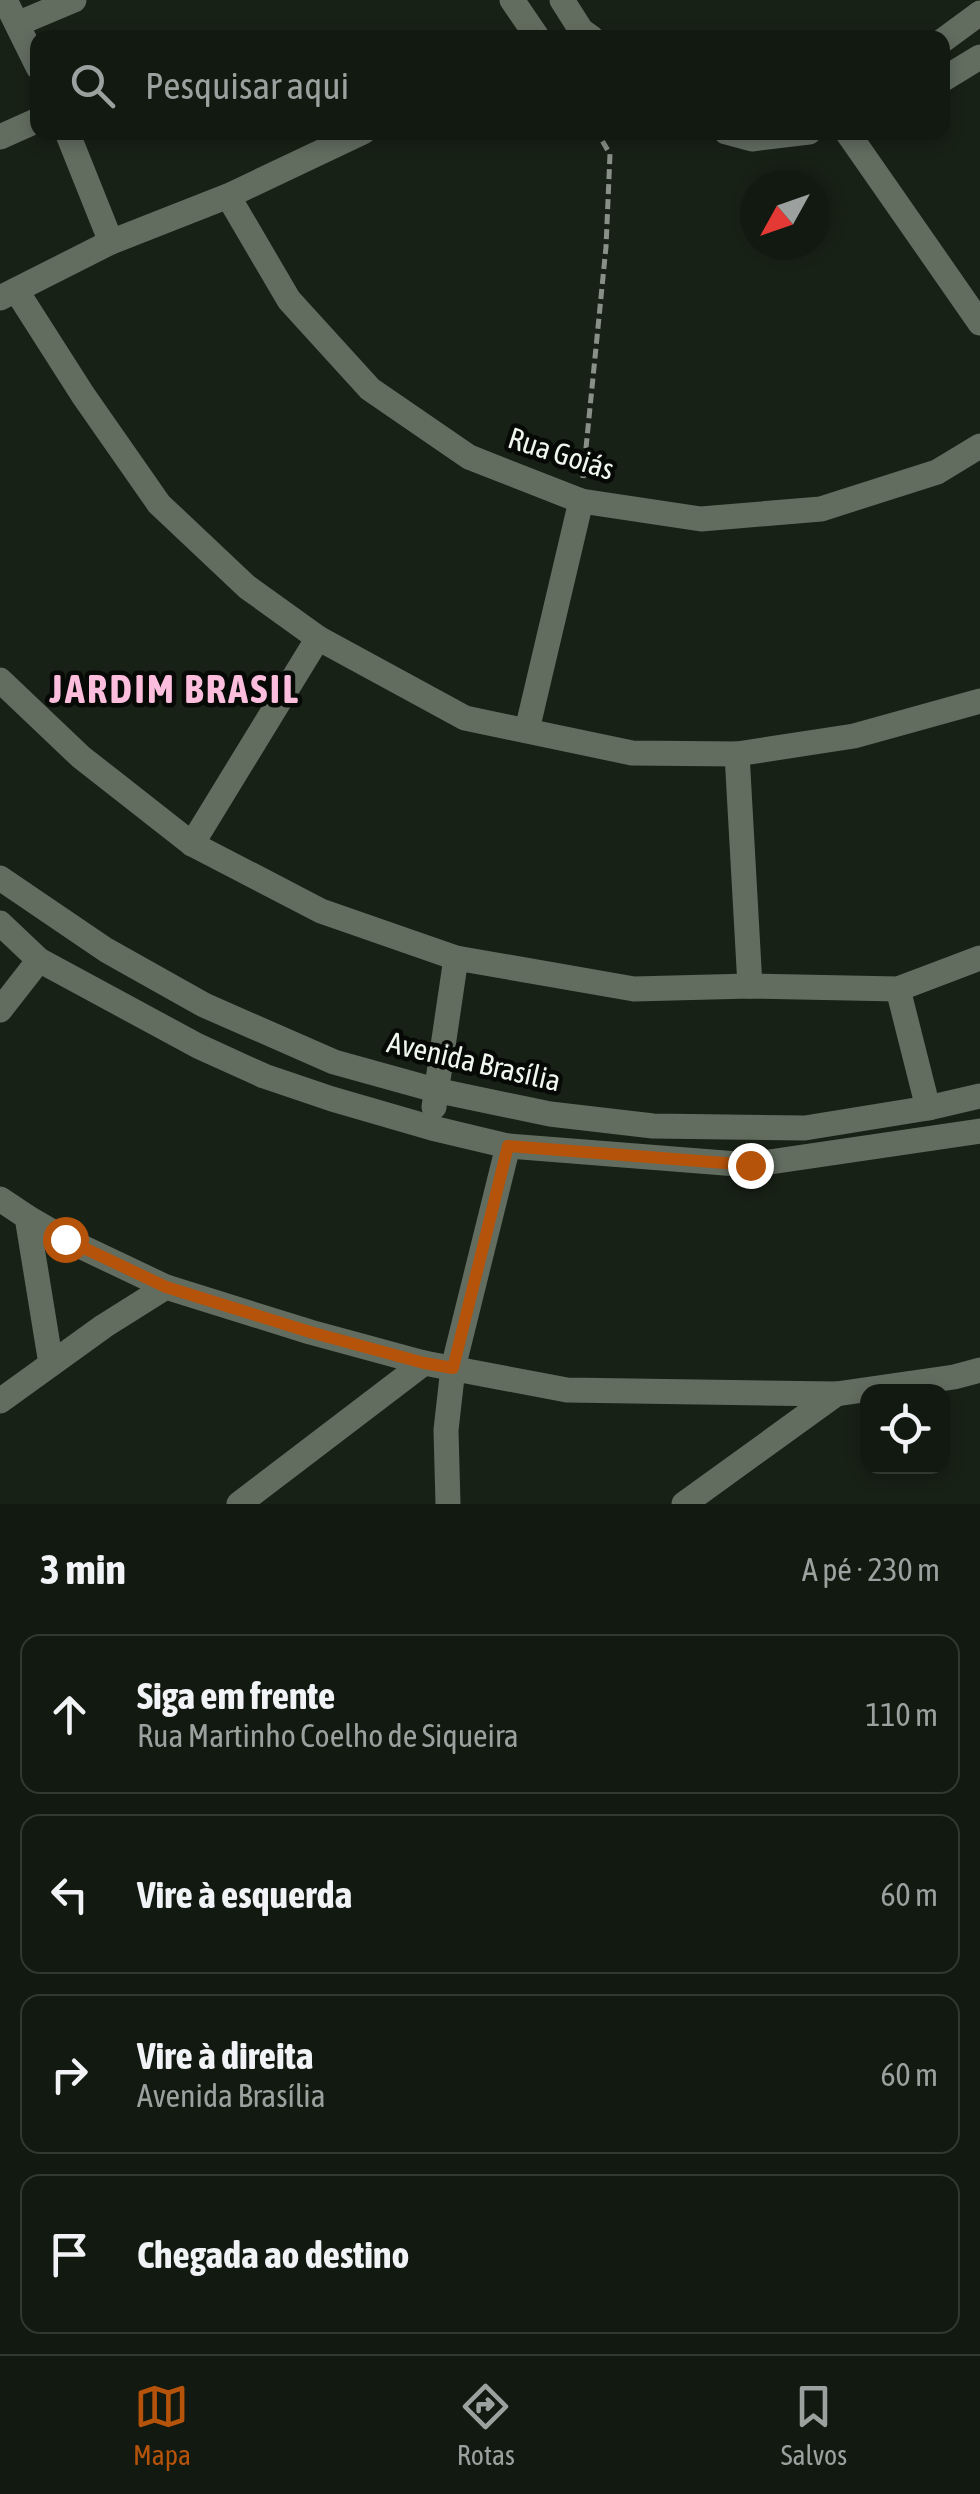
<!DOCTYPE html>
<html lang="pt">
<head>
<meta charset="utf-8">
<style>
  body { margin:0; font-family:"Asap Condensed",sans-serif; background:#1b2219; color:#f1f3f6 }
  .controls { position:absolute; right:30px; bottom:30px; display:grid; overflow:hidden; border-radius:20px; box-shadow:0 5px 15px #0003 }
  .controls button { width:90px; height:90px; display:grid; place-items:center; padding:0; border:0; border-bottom:2px solid #313830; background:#121910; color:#f1f3f6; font:50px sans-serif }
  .compass { position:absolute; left:740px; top:170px; width:90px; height:90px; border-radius:50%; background:#121910; box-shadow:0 5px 15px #0003; rotate:230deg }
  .stop { position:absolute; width:30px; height:30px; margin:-22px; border:8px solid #b45309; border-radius:50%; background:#fff }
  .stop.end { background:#b45309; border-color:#fff; box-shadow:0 2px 10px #0008 }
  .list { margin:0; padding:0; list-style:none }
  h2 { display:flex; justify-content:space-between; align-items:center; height:130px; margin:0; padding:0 40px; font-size:42px }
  h2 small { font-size:32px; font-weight:400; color:#9ca09f }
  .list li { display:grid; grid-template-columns:65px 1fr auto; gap:30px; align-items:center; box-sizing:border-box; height:160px; margin:0 20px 20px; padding:0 20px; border:2px solid #313830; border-radius:20px }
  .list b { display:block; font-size:38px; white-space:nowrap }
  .list p { margin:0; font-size:32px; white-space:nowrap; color:#9ca09f }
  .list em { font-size:32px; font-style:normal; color:#9ca09f }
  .icon { flex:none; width:55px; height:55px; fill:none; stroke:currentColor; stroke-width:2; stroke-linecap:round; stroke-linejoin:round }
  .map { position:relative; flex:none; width:980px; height:1504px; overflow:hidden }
  .search { position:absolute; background:#121910; box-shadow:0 5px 15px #0003; left:30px; right:30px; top:30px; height:110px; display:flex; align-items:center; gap:25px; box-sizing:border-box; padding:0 35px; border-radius:20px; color:#9ca09f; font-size:38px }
  .sheet { height:850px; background:#121910 }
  nav { display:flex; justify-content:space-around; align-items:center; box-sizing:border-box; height:140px; border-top:2px solid #313830; background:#121910; font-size:28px; color:#9ca09f }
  nav a { display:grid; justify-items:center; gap:5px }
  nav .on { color:#b45309 }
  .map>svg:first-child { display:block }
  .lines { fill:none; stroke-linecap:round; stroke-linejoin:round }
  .path { stroke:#889087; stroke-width:5; stroke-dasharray:10 5; stroke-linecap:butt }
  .minor { stroke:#626d60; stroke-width:25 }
  .route { stroke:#b45309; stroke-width:12 }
  .labels { text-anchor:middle; stroke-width:9; stroke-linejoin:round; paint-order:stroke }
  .street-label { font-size:30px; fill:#f0f7ef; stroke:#060905 }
  .district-label { font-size:40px; font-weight:bold; letter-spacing:2.5px; fill:#fcbedc; stroke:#060905 }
</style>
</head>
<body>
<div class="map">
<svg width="980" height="1504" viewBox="0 0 980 1504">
  <rect width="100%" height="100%" fill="#182116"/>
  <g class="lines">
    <!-- path -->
    <polyline class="path" points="583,478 606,247 610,154 597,132"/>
    <!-- minor -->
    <g class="minor">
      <polyline points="5,0 38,67"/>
      <polyline points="512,0 538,38"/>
      <polyline points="562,0 581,30 592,38"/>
      <polyline points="17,24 74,0"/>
      <polyline points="942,41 980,13"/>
      <polyline points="942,80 980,57"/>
      <polyline points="67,132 111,242"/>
      <polyline points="726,132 752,139 809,132"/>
      <polyline points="847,132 980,323"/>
      <polyline points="0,137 38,120"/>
      <polyline points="228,196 289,300 370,389 469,457 581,501 701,519 821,509 937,472 980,446"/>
      <polyline points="16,290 83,395 159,504 247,587 318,638 465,718 632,753 737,754 854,736 980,701"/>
      <polyline points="0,298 111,242 228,196 363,132"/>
      <polyline points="0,680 81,757 192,844 321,911 456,958 634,989 750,986 898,989 980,958"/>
      <polyline points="527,730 581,501"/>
      <polyline points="737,754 750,986"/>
      <polyline points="192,844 318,638"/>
      <polyline points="0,878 106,950 204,1005 334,1062 435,1090 550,1114 653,1126 805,1128 928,1108 980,1096"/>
      <polyline points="0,923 39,960 198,1046 264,1076 332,1099 432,1128 508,1146 750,1165 980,1131"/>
      <polyline points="898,989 928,1108"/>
      <polyline points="0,1010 39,960"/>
      <polyline points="434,1107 456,958"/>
      <polyline points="0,1199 27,1217 51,1364"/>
      <polyline points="27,1217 65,1239 166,1287 310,1332 424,1363 567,1390 836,1394 954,1377 980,1370"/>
      <polyline points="0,1401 104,1326 166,1287"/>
      <polyline points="239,1504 424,1363"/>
      <polyline points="448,1504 446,1430 453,1368 508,1146"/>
      <polyline points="684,1504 836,1394"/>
    </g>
  </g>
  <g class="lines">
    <!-- route -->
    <polyline class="route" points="65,1239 166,1287 310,1332 424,1363 453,1368 508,1146 750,1165"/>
  </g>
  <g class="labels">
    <!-- street labels -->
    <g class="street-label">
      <text transform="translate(561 454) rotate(18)" y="10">Rua Goiás</text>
      <text transform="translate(474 1062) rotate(13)" y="10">Avenida Brasília</text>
    </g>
    <!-- district labels -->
    <g class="district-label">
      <text x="175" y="703">JARDIM BRASIL</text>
    </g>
  </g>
</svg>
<div class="controls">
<button><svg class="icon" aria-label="locate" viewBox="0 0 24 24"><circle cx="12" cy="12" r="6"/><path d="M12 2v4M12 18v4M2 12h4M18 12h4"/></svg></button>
</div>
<svg class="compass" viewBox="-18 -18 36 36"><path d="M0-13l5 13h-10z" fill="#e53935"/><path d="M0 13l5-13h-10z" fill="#9ca09f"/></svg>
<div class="stop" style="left:65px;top:1239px"></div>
<div class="stop end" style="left:750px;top:1165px"></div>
<div class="search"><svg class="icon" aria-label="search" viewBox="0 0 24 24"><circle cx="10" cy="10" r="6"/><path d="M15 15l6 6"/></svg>Pesquisar aqui</div>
</div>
<section class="sheet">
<h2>3 min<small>A pé · 230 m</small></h2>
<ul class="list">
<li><svg class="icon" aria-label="ahead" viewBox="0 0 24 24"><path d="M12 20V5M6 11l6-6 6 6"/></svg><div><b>Siga em frente</b><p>Rua Martinho Coelho de Siqueira</p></div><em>110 m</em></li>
<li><svg class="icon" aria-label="left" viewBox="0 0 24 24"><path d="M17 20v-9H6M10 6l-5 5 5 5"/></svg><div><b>Vire à esquerda</b></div><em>60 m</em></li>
<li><svg class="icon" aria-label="right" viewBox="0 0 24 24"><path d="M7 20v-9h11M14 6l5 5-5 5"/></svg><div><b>Vire à direita</b><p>Avenida Brasília</p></div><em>60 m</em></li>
<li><svg class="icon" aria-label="arrive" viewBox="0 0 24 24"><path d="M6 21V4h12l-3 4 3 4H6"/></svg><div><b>Chegada ao destino</b></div></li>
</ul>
</section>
<nav>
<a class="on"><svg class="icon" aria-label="map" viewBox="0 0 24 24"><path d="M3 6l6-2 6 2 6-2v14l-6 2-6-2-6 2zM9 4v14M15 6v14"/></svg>Mapa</a>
<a><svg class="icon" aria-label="directions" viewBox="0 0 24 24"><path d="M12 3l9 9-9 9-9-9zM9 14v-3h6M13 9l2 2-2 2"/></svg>Rotas</a>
<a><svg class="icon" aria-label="saved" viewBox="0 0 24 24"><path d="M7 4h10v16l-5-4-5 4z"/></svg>Salvos</a>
</nav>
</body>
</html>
